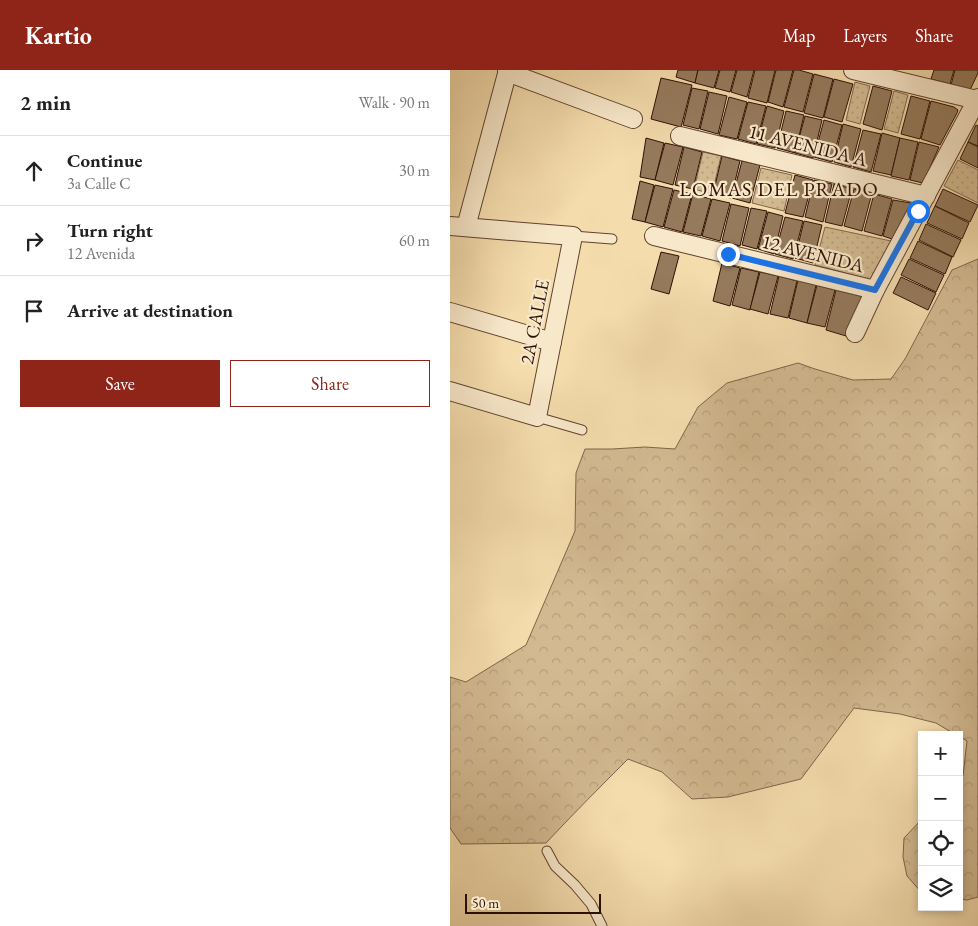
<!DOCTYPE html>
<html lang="en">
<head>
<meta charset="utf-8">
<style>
  body { margin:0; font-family:"EB Garamond",serif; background:#f2f2f2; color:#222 }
  .controls { position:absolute; right:15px; bottom:15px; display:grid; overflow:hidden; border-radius:0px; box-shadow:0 2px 8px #0003 }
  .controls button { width:45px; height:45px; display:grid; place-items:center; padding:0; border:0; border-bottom:1px solid #e0e0e0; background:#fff; color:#222; font:25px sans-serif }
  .scale { position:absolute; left:15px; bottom:12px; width:136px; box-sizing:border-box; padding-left:5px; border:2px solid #2e1004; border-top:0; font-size:14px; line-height:18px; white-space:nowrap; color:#2e1004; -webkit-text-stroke:4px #f8e8ca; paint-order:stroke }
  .stop { position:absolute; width:15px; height:15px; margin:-11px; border:4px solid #1a73e8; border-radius:50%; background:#fff }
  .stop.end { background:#1a73e8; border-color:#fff; box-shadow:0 1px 5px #0008 }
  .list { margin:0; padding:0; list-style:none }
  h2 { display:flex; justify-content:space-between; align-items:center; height:65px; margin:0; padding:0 20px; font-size:21px }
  h2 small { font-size:16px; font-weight:400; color:#767676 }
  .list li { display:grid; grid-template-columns:32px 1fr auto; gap:15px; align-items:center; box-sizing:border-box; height:70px; padding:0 20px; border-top:1px solid #e0e0e0 }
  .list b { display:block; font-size:19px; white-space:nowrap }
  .list p { margin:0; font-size:16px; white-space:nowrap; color:#767676 }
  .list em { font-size:16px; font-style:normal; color:#767676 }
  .actions { display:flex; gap:10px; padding:15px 20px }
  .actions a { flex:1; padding:11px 0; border:1px solid #8f2418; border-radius:0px; text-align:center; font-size:18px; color:#8f2418 }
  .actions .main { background:#8f2418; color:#fff }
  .icon { flex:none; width:28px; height:28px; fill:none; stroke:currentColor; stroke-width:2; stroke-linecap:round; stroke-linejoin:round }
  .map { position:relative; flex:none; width:528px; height:856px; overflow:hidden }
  header { display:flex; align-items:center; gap:30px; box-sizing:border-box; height:70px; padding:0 25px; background:#8f2418; color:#fff }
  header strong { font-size:24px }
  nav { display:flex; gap:28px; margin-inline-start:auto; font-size:18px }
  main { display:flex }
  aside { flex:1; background:#fff }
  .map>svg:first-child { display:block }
  .grass { fill:url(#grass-dots); stroke:#80644a }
  .forest { fill:url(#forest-crowns); stroke:#80644a }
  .building { fill:#957a5c; stroke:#2e1004 }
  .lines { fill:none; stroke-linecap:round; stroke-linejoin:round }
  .service-casing { stroke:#60432e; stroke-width:11 }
  .minor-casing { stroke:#60432e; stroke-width:20 }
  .service { stroke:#f8e8ca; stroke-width:9 }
  .minor { stroke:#f8e8ca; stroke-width:18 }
  .route { stroke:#1a73e8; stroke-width:6 }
  .labels { text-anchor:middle; stroke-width:4.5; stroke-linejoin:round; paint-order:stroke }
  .street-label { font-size:19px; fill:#2e1004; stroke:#f8e8ca }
  .neighbourhood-label { font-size:20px; letter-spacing:1px; fill:#2e1004; stroke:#f8e8ca }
</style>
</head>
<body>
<header>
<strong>Kartio</strong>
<nav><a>Map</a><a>Layers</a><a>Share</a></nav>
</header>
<main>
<aside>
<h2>2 min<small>Walk · 90 m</small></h2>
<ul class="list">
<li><svg class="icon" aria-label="ahead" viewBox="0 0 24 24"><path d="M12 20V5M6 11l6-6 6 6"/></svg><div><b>Continue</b><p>3a Calle C</p></div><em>30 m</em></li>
<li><svg class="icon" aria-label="right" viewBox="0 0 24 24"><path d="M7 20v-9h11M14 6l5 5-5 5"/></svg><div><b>Turn right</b><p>12 Avenida</p></div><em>60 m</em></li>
<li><svg class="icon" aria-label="arrive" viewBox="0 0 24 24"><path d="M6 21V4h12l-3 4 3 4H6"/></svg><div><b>Arrive at destination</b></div></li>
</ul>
<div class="actions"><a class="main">Save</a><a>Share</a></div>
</aside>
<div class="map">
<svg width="528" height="856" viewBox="0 0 528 856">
  <defs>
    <pattern id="grass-dots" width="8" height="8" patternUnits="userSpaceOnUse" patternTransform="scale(1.25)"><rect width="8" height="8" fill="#d2b990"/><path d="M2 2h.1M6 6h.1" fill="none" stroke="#b59e7b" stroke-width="1.8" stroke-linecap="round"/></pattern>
    <pattern id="forest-crowns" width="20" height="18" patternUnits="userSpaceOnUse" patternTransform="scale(1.25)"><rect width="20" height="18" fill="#d2b990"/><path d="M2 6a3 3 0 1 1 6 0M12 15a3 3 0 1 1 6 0" fill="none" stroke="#b59e7b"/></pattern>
  </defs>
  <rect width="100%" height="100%" fill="#f4dcad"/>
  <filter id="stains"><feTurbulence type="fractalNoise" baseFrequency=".004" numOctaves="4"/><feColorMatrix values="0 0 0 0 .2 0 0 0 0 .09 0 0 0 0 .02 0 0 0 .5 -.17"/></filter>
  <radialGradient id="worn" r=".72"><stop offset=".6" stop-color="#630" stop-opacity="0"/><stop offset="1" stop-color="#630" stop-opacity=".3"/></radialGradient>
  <!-- grass -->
  <g class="grass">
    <polygon points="405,12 420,16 410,54 396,50"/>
    <polygon points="444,21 458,25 448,63 434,59"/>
    <polygon points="253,82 271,86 262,124 244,119"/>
    <polygon points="508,90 528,100 528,133 494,116"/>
    <polygon points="311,98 342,105 334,141 302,133"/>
    <polygon points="375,157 441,171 422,210 365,195"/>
  </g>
  <!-- forest -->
  <g class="forest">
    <path d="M528,189v638l-11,3 -8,-1v-120l4,-3 4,-35 -8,-5v-1h-3l-20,-12 -36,-9 -46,-6 -53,71 -73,18 -36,2 -30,-27 -34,-13c-28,28 -56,56 -82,84l-85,1 -11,-16v-151l16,5 60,-37 49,-114 1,-58 9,-24h27l33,-2 30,2 23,-42 29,-24 71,-20 17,6 38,11 38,-1 14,-20 47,-89z"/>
    <polygon points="472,749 472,823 457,806 453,787 454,768"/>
  </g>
  <!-- building -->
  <g class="building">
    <polygon points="228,0 248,0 245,13 226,7"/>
    <polygon points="248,0 269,0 264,18 245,13"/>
    <polygon points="270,0 286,0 280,22 265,18"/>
    <polygon points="287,0 304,0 297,27 281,22"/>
    <polygon points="305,0 325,0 317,33 298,28"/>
    <polygon points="326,0 343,0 333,37 318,32"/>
    <polygon points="344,0 349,0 363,4 353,42 334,37"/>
    <polygon points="484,0 504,0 500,14 481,9"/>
    <polygon points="505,0 528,0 528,3 520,20 501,15"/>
    <polygon points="364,4 383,9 373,48 354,43"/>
    <polygon points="211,8 242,15 231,57 201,49"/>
    <polygon points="384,9 403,14 392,52 374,47"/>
    <polygon points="423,16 442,21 432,60 413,54"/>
    <polygon points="242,18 258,21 249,59 233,55"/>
    <polygon points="259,22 277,26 268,64 250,59"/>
    <polygon points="461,26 480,31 470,69 451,64"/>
    <polygon points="279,27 297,32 287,69 269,65"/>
    <polygon points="481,31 504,37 508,40 507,43 490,75 471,69"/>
    <polygon points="298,32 316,36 306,74 288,69"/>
    <polygon points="317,36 334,41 325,78 307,74"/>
    <polygon points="336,41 354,45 345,83 327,78"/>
    <polygon points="355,46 372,50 363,88 345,83"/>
    <polygon points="374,50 392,55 382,92 364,87"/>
    <polygon points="393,54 411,59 401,97 384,92"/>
    <polygon points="526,55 528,56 528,76 518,72"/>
    <polygon points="413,60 431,64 421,102 403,97"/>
    <polygon points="432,63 450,68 441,105 423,101"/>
    <polygon points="196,68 214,73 205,110 190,107"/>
    <polygon points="450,68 468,72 459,110 441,106"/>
    <polygon points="469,72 489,77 473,113 460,110"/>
    <polygon points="518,72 528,77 528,98 510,89"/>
    <polygon points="215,73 233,77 223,115 205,110"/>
    <polygon points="234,77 252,82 243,119 225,115"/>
    <polygon points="272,86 290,91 281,128 263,124"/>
    <polygon points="292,91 310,95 300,133 282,128"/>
    <polygon points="345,105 363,110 353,147 335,143"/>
    <polygon points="364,110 382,114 373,152 355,147"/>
    <polygon points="190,111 204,115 195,152 182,149"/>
    <polygon points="384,114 402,119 392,156 375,152"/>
    <polygon points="205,115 223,119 213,157 195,152"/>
    <polygon points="404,119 422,123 412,161 394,156"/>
    <polygon points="493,119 528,135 520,152 485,136"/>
    <polygon points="224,120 242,124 232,162 214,157"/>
    <polygon points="243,124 261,129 251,166 233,162"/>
    <polygon points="424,124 442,129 432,166 414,161"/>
    <polygon points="262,129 280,133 270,171 252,166"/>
    <polygon points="443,130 461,133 442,169 433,166"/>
    <polygon points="281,134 299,138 290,176 272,171"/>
    <polygon points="485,136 519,153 512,169 477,153"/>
    <polygon points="301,138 317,141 307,179 292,175"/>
    <polygon points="318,142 333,146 324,184 308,179"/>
    <polygon points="335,147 353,151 343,189 325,184"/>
    <polygon points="354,151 372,155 363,193 345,188"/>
    <polygon points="476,154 511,170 503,187 469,170"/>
    <polygon points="468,171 502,187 495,204 460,188"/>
    <polygon points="211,182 229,186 219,224 201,219"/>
    <polygon points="459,189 494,205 486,222 451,205"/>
    <polygon points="272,193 290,198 280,236 263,231"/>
    <polygon points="291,198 309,202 300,240 282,235"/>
    <polygon points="310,202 328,206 318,244 300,239"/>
    <polygon points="329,206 347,211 338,248 320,244"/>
    <polygon points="451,207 486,223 478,240 443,223"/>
    <polygon points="348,210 366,215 357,253 339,248"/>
    <polygon points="367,215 385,220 375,257 357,253"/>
    <polygon points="386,220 415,227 396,266 376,260"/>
  </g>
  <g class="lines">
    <defs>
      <g id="service">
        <polyline points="123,166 162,169"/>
        <polyline points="87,347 132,360"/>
        <polyline points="97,781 105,796 125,815 141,834 152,856"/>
      </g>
      <g id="minor">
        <polyline points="403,0 527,30"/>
        <polyline points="57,2 183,49"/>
        <polyline points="230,66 476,126"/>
        <polyline points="0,156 123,166 87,347 0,321"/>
        <polyline points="16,157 58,0"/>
        <polyline points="204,166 425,220"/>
        <polyline points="0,242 102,272"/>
        <polyline points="405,263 425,220 528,28"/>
      </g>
    </defs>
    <!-- service casing -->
    <use href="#service" class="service-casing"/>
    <!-- minor casing -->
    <use href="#minor" class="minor-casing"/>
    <!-- service -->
    <use href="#service" class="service"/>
    <!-- minor -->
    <use href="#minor" class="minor"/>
  </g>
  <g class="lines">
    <!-- route -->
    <polyline class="route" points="278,184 425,220 468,141"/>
  </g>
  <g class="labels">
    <!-- street labels -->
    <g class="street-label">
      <text transform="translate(358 75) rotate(14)" y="7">11 AVENIDA A</text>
      <text transform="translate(363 183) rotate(14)" y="7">12 AVENIDA</text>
      <text transform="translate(84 252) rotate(-79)" y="7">2A CALLE</text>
    </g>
    <!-- neighbourhood labels -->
    <g class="neighbourhood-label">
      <text x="329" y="126">LOMAS DEL PRADO</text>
    </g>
  </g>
  <rect width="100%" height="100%" filter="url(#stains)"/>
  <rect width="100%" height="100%" fill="url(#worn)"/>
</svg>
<div class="controls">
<button>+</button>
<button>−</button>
<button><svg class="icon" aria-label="locate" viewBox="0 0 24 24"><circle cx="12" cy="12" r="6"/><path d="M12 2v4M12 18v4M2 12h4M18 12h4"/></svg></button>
<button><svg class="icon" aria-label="layers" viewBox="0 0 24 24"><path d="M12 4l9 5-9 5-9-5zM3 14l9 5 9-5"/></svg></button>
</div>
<div class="scale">50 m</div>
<div class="stop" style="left:468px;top:141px"></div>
<div class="stop end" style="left:278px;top:184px"></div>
</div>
</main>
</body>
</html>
